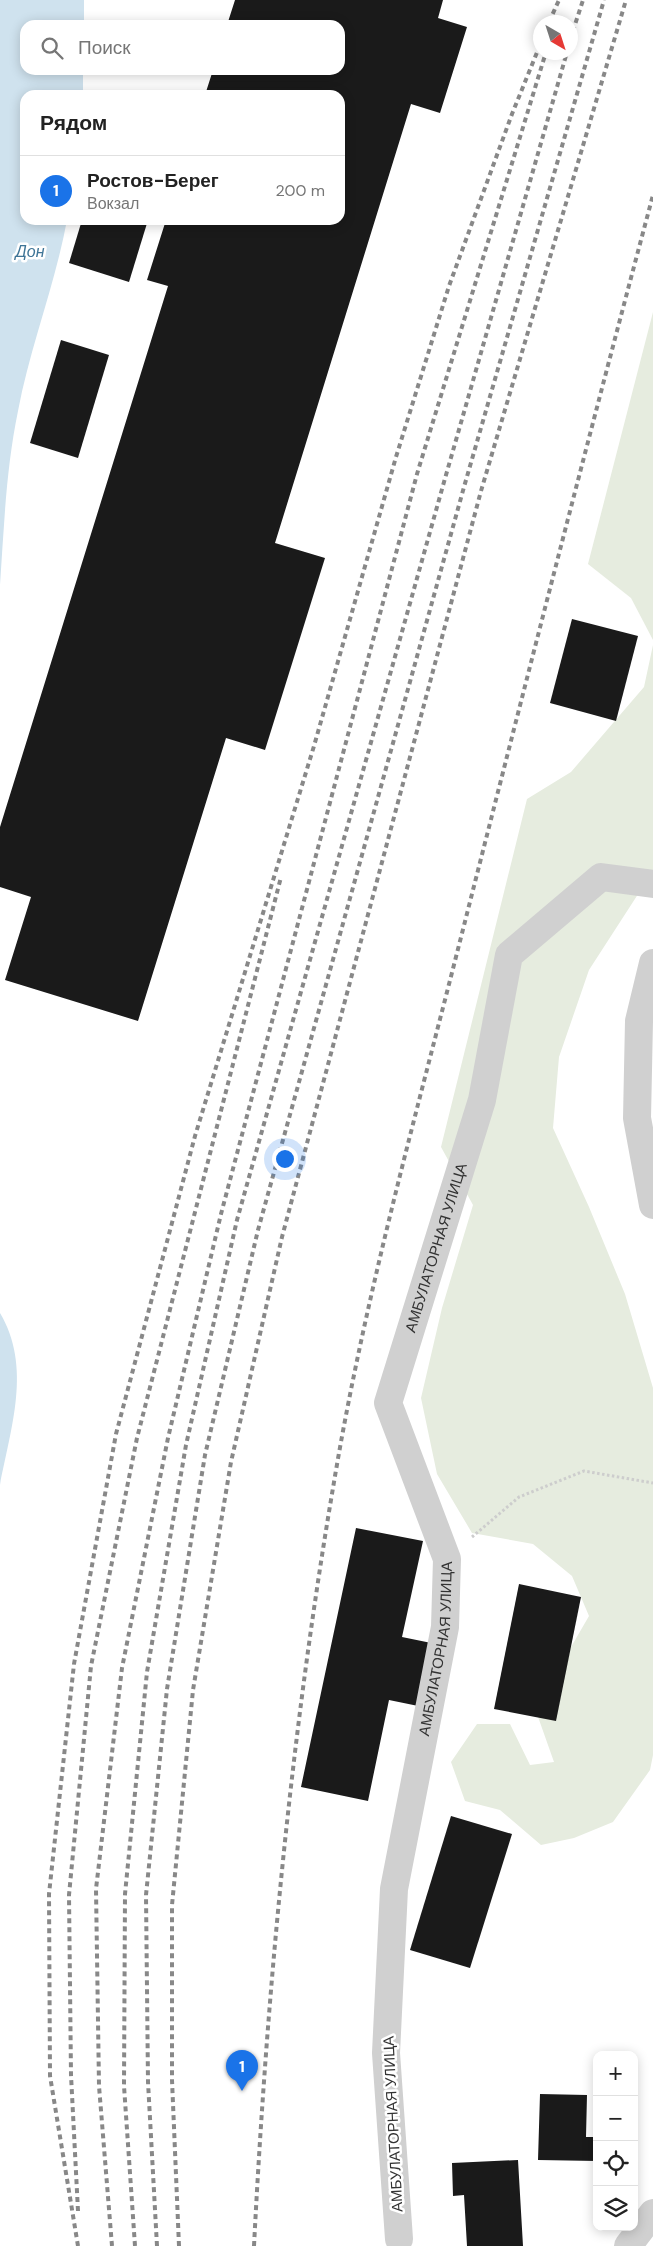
<!DOCTYPE html>
<html lang="ru">
<head>
<meta charset="utf-8">
<style>
  body { margin:0; font-family:"DM Sans",sans-serif; background:#f6f6f6; color:#222 }
  .controls { position:absolute; right:15px; bottom:15px; display:grid; overflow:hidden; border-radius:10px; box-shadow:0 2px 12px #0003 }
  .controls button { width:45px; height:45px; display:grid; place-items:center; padding:0; border:0; border-bottom:1px solid #e0e0e0; background:#fff; color:#222; font:25px sans-serif }
  .compass { position:absolute; left:533px; top:15px; width:45px; height:45px; border-radius:50%; background:#fff; box-shadow:0 2px 12px #0003; rotate:141deg }
  .you { position:absolute; left:284px; top:1158px; width:18px; height:18px; margin:-12px; border:4px solid #fff; border-radius:50%; background:#1a73e8; box-shadow:0 0 0 8px #1a73e833 }
  .badge { display:grid; place-items:center; width:32px; height:32px; border-radius:50%; background:#1a73e8; color:#fff; font-size:16px; font-weight:700 }
  .pin { position:absolute; translate:-50% -41px; filter:drop-shadow(0 1px 2px #0008) }
  .pin::after { content:''; position:absolute; top:26px; width:18px; height:15px; background:inherit; clip-path:polygon(0 0,100% 0,50% 100%) }
  .list { margin:0; padding:0; list-style:none }
  h2 { display:flex; justify-content:space-between; align-items:center; height:65px; margin:0; padding:0 20px; font-size:21px }
  h2 small { font-size:16px; font-weight:400; color:#767676 }
  .list li { display:grid; grid-template-columns:32px 1fr auto; gap:15px; align-items:center; box-sizing:border-box; height:70px; padding:0 20px; border-top:1px solid #e0e0e0 }
  .list b { display:block; font-size:19px; white-space:nowrap }
  .list p { margin:0; font-size:16px; white-space:nowrap; color:#767676 }
  .list em { font-size:16px; font-style:normal; color:#767676 }
  .icon { flex:none; width:28px; height:28px; fill:none; stroke:currentColor; stroke-width:2; stroke-linecap:round; stroke-linejoin:round }
  .map { position:relative; flex:none; width:653px; height:2246px; overflow:hidden }
  .search { position:absolute; background:#fff; box-shadow:0 2px 12px #0003; left:20px; top:20px; width:325px; height:55px; display:flex; align-items:center; gap:12px; box-sizing:border-box; padding:0 18px; border-radius:15px; color:#767676; font-size:19px }
  .panel { position:absolute; background:#fff; box-shadow:0 2px 12px #0003; left:20px; top:90px; width:325px; height:135px; border-radius:15px }
  .map>svg:first-child { display:block }
  .green { fill:#e6ecdf }
  .water { fill:#cfe2ee }
  .building { fill:#1a1a1a }
  .lines { fill:none; stroke-linecap:round; stroke-linejoin:round }
  .path { stroke:#cdcdcd; stroke-width:3; stroke-dasharray:2.5 2.5; stroke-linecap:butt }
  .minor { stroke:#d0d0d0; stroke-width:28 }
  .rail { stroke:#888; stroke-width:4; stroke-dasharray:5 4; stroke-linecap:butt }
  .labels { text-anchor:middle; stroke-width:5; stroke-linejoin:round; paint-order:stroke }
  .street-label { font-size:15px; fill:#333; stroke:#fff }
  .water-label { font-size:16px; font-style:italic; fill:#3f7597; stroke:#fff }
</style>
</head>
<body>
<div class="map">
<svg width="653" height="2246" viewBox="0 0 653 2246">
  <rect width="100%" height="100%" fill="#fff"/>
  <!-- green -->
  <g class="green">
    <polygon points="653,312 653,640 631,598 588,564"/>
    <polygon points="653,645 653,871 589,970 559,1057 553,1128 589,1207 625,1294 653,1388 653,1755 650,1770 613,1822 574,1838 541,1845 500,1810 465,1801 451,1762 477,1724 510,1724 530,1765 554,1762 537,1714 560,1666 589,1616 572,1576 533,1544 472,1533 437,1474 421,1398 442,1308 473,1205 441,1147 527,799 571,772 644,687"/>
  </g>
  <!-- water -->
  <g class="water">
    <path d="M0,0h84v25h-59v45h58v25h-58v125h42c-12,65 -37,127 -49,191 -12,58 -14,116 -18,174z"/>
    <path d="M0,1313c32,54 11,114 0,172z"/>
  </g>
  <!-- building -->
  <g class="building">
    <polygon points="235,0 443,0 438,18 467,27 440,113 411,104 275,543 325,558 265,750 226,738 138,1021 5,980 31,897 0,887 0,827 168,286 147,280 166,220 340,220 340,95 205,95 213,70 340,70 340,25 227,25"/>
    <polygon points="82,220 148,220 129,282 69,263"/>
    <polygon points="61,340 109,355 78,458 30,443"/>
    <polygon points="572,619 638,636 616,721 550,703"/>
    <polygon points="356,1528 423,1541 402,1637 441,1645 428,1708 389,1700 368,1801 301,1787"/>
    <polygon points="519,1584 581,1597 556,1721 494,1709"/>
    <polygon points="451,1816 512,1834 470,1968 410,1950"/>
    <polygon points="540,2094 587,2095 586,2137 597,2137 597,2161 538,2160"/>
    <polygon points="518,2160 523,2246 467,2246 464,2195 453,2196 452,2163"/>
  </g>
  <g class="lines">
    <!-- path -->
    <polyline class="path" points="472,1537 519,1497 584,1471 653,1483"/>
    <!-- minor -->
    <g class="minor">
      <polyline points="653,963 639,1021 637,1118 653,1205"/>
      <path id="s1" d="M399,2239l-13,-186 8,-164 51,-262 2,-68 -59,-156 94,-303 27,-145 92,-78 52,7"/>
      <polyline points="628,2246 653,2213"/>
    </g>
    <!-- rail -->
    <g class="rail">
      <polyline points="549,22 559,0"/>
      <polyline points="570,40 583,0"/>
      <polyline points="78,2211 71,2075 69,1895 91,1666 137,1438 281,877"/>
      <polyline points="78,2246 50,2076 49,1894 74,1664 116,1434 195,1136 314,746 396,457 449,286 512,114 540,45"/>
      <polyline points="112,2246 99,2086 96,1889 122,1668 168,1438 221,1214 417,474 546,52"/>
      <polyline points="135,2246 124,2086 125,1894 147,1672 186,1445 237,1220 444,482 567,52"/>
      <polyline points="157,2246 148,2082 146,1895 167,1689 205,1455 258,1230 464,487 604,0"/>
      <polyline points="179,2246 172,2080 172,1905 193,1690 231,1462 282,1237 481,491 626,0"/>
      <path d="M254,2246c13,-255 37,-512 80,-764 30,-180 79,-356 124,-533 64,-252 128,-503 195,-754"/>
    </g>
  </g>
  <g class="labels">
    <!-- street labels -->
    <g class="street-label">
      <text dy="5" stroke="none"><textPath href="#s1" startOffset="1015">АМБУЛАТОРНАЯ УЛИЦА</textPath></text>
      <text dy="5" stroke="none"><textPath href="#s1" startOffset="595">АМБУЛАТОРНАЯ УЛИЦА</textPath></text>
      <text transform="translate(393 2124) rotate(-93)" y="5">АМБУЛАТОРНАЯ УЛИЦА</text>
    </g>
    <!-- water labels -->
    <g class="water-label">
      <text x="30" y="257">Дон</text>
    </g>
  </g>
</svg>
<div class="controls">
<button>+</button>
<button>−</button>
<button><svg class="icon" aria-label="locate" viewBox="0 0 24 24"><circle cx="12" cy="12" r="6"/><path d="M12 2v4M12 18v4M2 12h4M18 12h4"/></svg></button>
<button><svg class="icon" aria-label="layers" viewBox="0 0 24 24"><path d="M12 4l9 5-9 5-9-5zM3 14l9 5 9-5"/></svg></button>
</div>
<svg class="compass" viewBox="-18 -18 36 36"><path d="M0-13l5 13h-10z" fill="#e53935"/><path d="M0 13l5-13h-10z" fill="#767676"/></svg>
<div class="you"></div>
<div class="pin badge" style="left:242px;top:2091px">1</div>
<div class="search"><svg class="icon" aria-label="search" viewBox="0 0 24 24"><circle cx="10" cy="10" r="6"/><path d="M15 15l6 6"/></svg>Поиск</div>
<section class="panel">
<h2>Рядом<small></small></h2>
<ul class="list">
<li><span class="badge">1</span><div><b>Ростов-Берег</b><p>Вокзал</p></div><em>200 m</em></li>
</ul>
</section>
</div>
</body>
</html>
